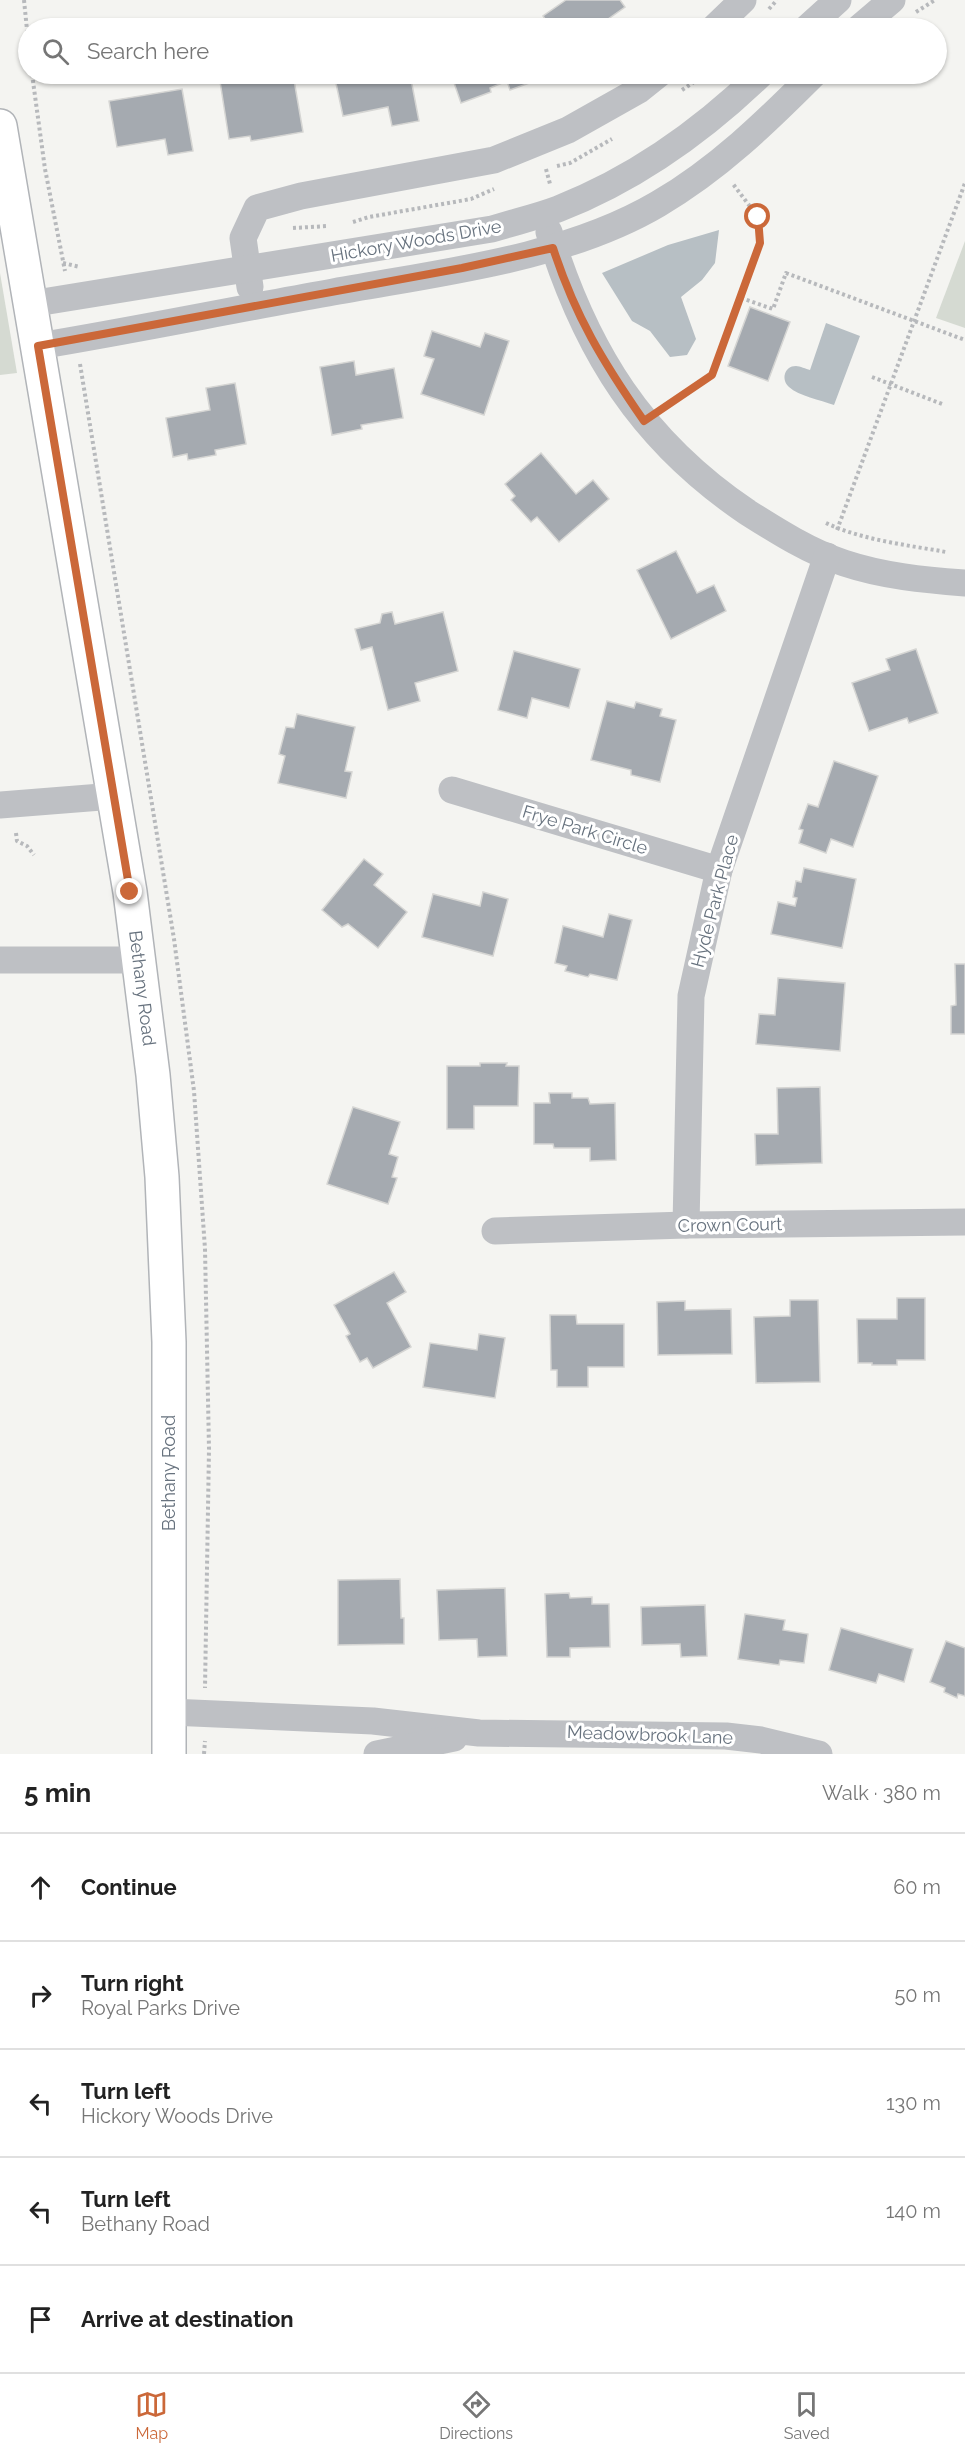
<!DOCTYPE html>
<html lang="en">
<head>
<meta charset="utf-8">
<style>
  body { margin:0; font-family:Raleway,sans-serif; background:#f2f2f2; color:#222 }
  .stop { position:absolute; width:18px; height:18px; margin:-14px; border:4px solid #cb6839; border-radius:50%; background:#fff }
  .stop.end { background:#cb6839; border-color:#fff; box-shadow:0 2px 6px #0008 }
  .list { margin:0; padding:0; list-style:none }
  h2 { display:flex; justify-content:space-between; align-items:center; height:78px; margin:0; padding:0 24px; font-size:26px }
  h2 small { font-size:20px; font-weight:400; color:#767676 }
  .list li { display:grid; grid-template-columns:39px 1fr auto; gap:18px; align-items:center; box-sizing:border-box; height:108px; padding:0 24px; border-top:2px solid #e0e0e0 }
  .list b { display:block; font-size:22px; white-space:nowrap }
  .list p { margin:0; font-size:20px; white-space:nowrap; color:#767676 }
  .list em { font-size:20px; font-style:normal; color:#767676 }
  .icon { flex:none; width:33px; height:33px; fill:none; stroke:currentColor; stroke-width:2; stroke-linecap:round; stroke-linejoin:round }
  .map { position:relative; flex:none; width:965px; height:1754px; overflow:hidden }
  .search { position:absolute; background:#fff; box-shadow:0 2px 4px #0004; left:18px; right:18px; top:18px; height:66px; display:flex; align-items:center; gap:15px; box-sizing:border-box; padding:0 21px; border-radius:33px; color:#767676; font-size:22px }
  .sheet { height:618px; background:#fff }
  nav { display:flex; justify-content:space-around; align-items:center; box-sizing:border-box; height:84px; border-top:2px solid #e0e0e0; background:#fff; font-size:16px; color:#767676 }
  nav a { display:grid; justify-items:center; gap:3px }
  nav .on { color:#cb6839 }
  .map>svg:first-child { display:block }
  .green { fill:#d5dad2 }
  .water { fill:#b7bfc4 }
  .building { fill:#a5aab0; stroke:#d5d5d3; stroke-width:1.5 }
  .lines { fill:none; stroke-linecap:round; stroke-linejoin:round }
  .major-casing { stroke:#b1b4b8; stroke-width:36 }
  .path { stroke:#b7b9bc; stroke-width:4; stroke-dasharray:3 3; stroke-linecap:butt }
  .minor { stroke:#bec0c4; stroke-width:27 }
  .major { stroke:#fff; stroke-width:33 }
  .route { stroke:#cb6839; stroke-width:8 }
  .labels { text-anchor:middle; stroke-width:6; stroke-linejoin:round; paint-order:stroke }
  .street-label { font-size:18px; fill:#67727e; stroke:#fff }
</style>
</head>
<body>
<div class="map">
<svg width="965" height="1754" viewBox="0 0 965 1754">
  <rect width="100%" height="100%" fill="#f4f4f1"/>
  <!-- green -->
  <g class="green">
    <polygon points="965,241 965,328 936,318"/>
    <polygon points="0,273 17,373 0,375"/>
  </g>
  <!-- water -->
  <g class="water">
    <polygon points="719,230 715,263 702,280 681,297 696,339 687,355 670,357 650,331 632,321 602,273 668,245"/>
    <path d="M826,323l34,13 -26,69c-14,-5 -35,-9 -45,-18 -8,-7 -5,-21 7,-21 4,0 10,3 14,4z"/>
  </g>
  <!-- building -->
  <g class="building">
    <polygon points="566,0 620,0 625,7 604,22 608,28 551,28 543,16"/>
    <polygon points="508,19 512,28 483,28"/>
    <polygon points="477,22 479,28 459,28"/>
    <polygon points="227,74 293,74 303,132 251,141 250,136 229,139 219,75"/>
    <polygon points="334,74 410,74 419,121 392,126 388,107 343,116"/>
    <polygon points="451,74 529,74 532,82 510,90 507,81 490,88 491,92 461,103"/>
    <polygon points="182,89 193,151 168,155 165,139 117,147 109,101"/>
    <polygon points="750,307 790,322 768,381 728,366"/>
    <polygon points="432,331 480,347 485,333 509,341 484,415 421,394 434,359 424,356"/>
    <polygon points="354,361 356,375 394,368 403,418 361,425 362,429 332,435 320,367"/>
    <polygon points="235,383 246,444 215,450 216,455 188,460 187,454 173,457 166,418 210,410 206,388"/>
    <polygon points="541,453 576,494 593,480 609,499 559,542 537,517 531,522 511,500 515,496 505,484"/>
    <polygon points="676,551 697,593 714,585 726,611 671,639 637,570"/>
    <polygon points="392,612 395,624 443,612 458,671 415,683 420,701 388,710 372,647 361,650 355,629 380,623 382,614"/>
    <polygon points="916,649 938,713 909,723 907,718 869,731 852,683 890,670 886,659"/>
    <polygon points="514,651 580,669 569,708 532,698 527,718 498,710"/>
    <polygon points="607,701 634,708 636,702 662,709 660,716 676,720 660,782 631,775 631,770 591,760"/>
    <polygon points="297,714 355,727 345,771 352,772 346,798 278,783 285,756 279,754 286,727 294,728"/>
    <polygon points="834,761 878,776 853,847 831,839 826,853 799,843 803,830 799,829 808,804 818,807"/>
    <polygon points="364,859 383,874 374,885 407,912 378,948 348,924 342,927 322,910"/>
    <polygon points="804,868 856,879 842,948 771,934 778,902 795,906 797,898 793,897 796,881 801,882"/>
    <polygon points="483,892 508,899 493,956 422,937 433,894 480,906"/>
    <polygon points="609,914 632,920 617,980 590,974 588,977 565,971 567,966 555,963 563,926 603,937"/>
    <polygon points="955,964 965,964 965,1034 951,1034 951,1006 956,1005"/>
    <polygon points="778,978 845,983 840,1051 756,1044 759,1014 775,1015"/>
    <polygon points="480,1063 507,1063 506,1066 519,1066 518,1106 474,1106 474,1129 447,1129 447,1066 480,1066"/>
    <polygon points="820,1087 822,1163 756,1165 755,1134 778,1134 777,1088"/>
    <polygon points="549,1093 572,1093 572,1098 588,1098 590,1104 615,1103 616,1160 590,1161 590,1148 554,1148 553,1144 534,1144 534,1103 550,1103"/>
    <polygon points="353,1107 400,1122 389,1154 398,1157 392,1177 397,1178 388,1204 327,1184"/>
    <polygon points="394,1272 406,1292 387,1303 411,1347 373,1368 367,1358 360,1362 346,1336 350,1334 334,1305"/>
    <polygon points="897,1298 925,1298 925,1360 897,1360 897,1365 872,1365 872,1363 858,1363 857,1319 897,1319"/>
    <polygon points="790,1300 818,1300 820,1382 756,1383 754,1317 790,1316"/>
    <polygon points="685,1301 685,1310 731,1309 732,1354 658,1355 657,1302"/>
    <polygon points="550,1315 576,1315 577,1324 624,1324 624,1367 588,1367 588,1387 557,1387 557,1370 551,1370"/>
    <polygon points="479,1334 505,1338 495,1398 423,1387 430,1343 477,1350"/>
    <polygon points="400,1579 401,1618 404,1618 404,1644 338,1645 338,1580"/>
    <polygon points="505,1588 507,1656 478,1657 477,1639 439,1640 437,1590"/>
    <polygon points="569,1593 570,1598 592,1597 592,1604 609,1604 610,1647 570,1648 570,1657 547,1657 545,1594"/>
    <polygon points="705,1605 707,1656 681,1657 680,1644 642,1645 641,1607"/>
    <polygon points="745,1614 785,1620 783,1630 808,1634 804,1663 780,1660 779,1665 738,1659"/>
    <polygon points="841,1628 913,1649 904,1682 879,1674 876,1683 829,1670"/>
    <polygon points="946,1641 965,1648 965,1696 958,1694 957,1698 944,1692 945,1688 930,1682"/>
  </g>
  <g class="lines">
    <defs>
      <g id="major">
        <path id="s1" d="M0,126l130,766 23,183 9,102 7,165v412"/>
      </g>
    </defs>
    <!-- major casing -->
    <use href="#major" class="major-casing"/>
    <!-- path -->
    <g class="path">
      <polyline points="24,0 28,40"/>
      <polyline points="769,9 777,0"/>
      <polyline points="916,12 935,0"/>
      <polyline points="32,74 45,169 65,271"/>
      <polyline points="682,90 706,74"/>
      <polyline points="557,166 570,163 612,139"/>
      <polyline points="546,169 550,184"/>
      <polyline points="353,222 369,217 471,199 494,189"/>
      <polyline points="293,228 328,226"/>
      <polyline points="63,263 80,267"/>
      <polyline points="741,298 773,309 786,273 965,340"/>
      <polyline points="80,364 174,939 194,1091 205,1249 209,1449 205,1688"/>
      <polyline points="872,377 942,404"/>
      <polyline points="667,405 712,375 760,243 758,217 733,184"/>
      <path d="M826,523c36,17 81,22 120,29"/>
      <polyline points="837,530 965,183"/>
      <polyline points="16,833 17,841 27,846 34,855"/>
      <polyline points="204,1754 205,1741"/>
    </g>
    <!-- minor -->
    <g class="minor">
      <polyline points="714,28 743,0"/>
      <polyline points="807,28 838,0"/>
      <polyline points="859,28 892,0"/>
      <path d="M549,232c37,120 93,209 198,280 30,19 63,40 97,51 39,13 80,17 121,20"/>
      <polyline points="250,287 243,238 257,208 301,196 494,160 568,130 639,90 659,74"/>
      <path d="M30,304l462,-75c22,-7 45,-12 66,-20 77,-30 144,-78 203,-135"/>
      <path d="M38,346c97,-16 193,-36 290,-53 107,-20 235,-33 330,-89 60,-35 108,-82 156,-130"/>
      <polyline points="452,790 719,870"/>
      <polyline points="0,805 114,796"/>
      <polyline points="0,960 138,960"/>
      <polyline points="686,1225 691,996 719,870 827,556"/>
      <polyline points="495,1231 686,1225 965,1222"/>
      <polyline points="170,1712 373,1721 479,1733 726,1736 761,1740 819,1754"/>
      <polyline points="377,1754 454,1738"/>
    </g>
    <!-- major -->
    <use href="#major" class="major"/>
  </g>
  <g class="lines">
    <!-- route -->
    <path class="route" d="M130,892l-92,-546 424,-78 91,-20c22,68 50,114 91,173l68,-46 48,-132 -2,-26"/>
  </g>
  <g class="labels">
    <!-- street labels -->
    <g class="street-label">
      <text transform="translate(416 241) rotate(-10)" y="6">Hickory Woods Drive</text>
      <text transform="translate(585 830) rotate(17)" y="6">Frye Park Circle</text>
      <text transform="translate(715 901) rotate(-75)" y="6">Hyde Park Place</text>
      <text dy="6" stroke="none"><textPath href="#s1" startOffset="874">Bethany Road</textPath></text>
      <text transform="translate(730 1225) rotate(-1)" y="6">Crown Court</text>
      <text transform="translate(169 1473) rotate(-90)" y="6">Bethany Road</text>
      <text transform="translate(650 1735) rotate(2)" y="6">Meadowbrook Lane</text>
    </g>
  </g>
</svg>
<div class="stop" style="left:758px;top:217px"></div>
<div class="stop end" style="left:130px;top:892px"></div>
<div class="search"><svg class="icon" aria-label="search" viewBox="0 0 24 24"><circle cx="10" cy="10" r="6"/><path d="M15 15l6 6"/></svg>Search here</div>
</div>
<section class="sheet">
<h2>5 min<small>Walk · 380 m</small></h2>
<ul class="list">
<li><svg class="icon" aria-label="ahead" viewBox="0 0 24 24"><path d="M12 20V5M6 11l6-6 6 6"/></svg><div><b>Continue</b></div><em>60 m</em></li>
<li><svg class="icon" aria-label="right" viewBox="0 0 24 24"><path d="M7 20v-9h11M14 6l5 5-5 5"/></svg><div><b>Turn right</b><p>Royal Parks Drive</p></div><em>50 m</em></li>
<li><svg class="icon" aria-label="left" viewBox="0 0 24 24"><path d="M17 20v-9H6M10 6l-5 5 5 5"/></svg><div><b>Turn left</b><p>Hickory Woods Drive</p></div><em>130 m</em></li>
<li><svg class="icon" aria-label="left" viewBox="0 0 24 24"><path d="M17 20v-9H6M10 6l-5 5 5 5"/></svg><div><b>Turn left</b><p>Bethany Road</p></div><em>140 m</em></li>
<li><svg class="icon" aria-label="arrive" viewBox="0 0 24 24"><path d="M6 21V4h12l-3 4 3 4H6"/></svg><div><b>Arrive at destination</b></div></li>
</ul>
</section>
<nav>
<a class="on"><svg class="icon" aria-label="map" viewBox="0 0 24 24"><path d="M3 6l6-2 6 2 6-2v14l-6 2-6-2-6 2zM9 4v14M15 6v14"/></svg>Map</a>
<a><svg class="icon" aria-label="directions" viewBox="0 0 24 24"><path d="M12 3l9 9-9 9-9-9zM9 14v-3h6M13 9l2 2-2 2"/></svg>Directions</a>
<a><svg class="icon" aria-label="saved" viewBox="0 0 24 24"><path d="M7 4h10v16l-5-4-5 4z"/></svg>Saved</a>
</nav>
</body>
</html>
